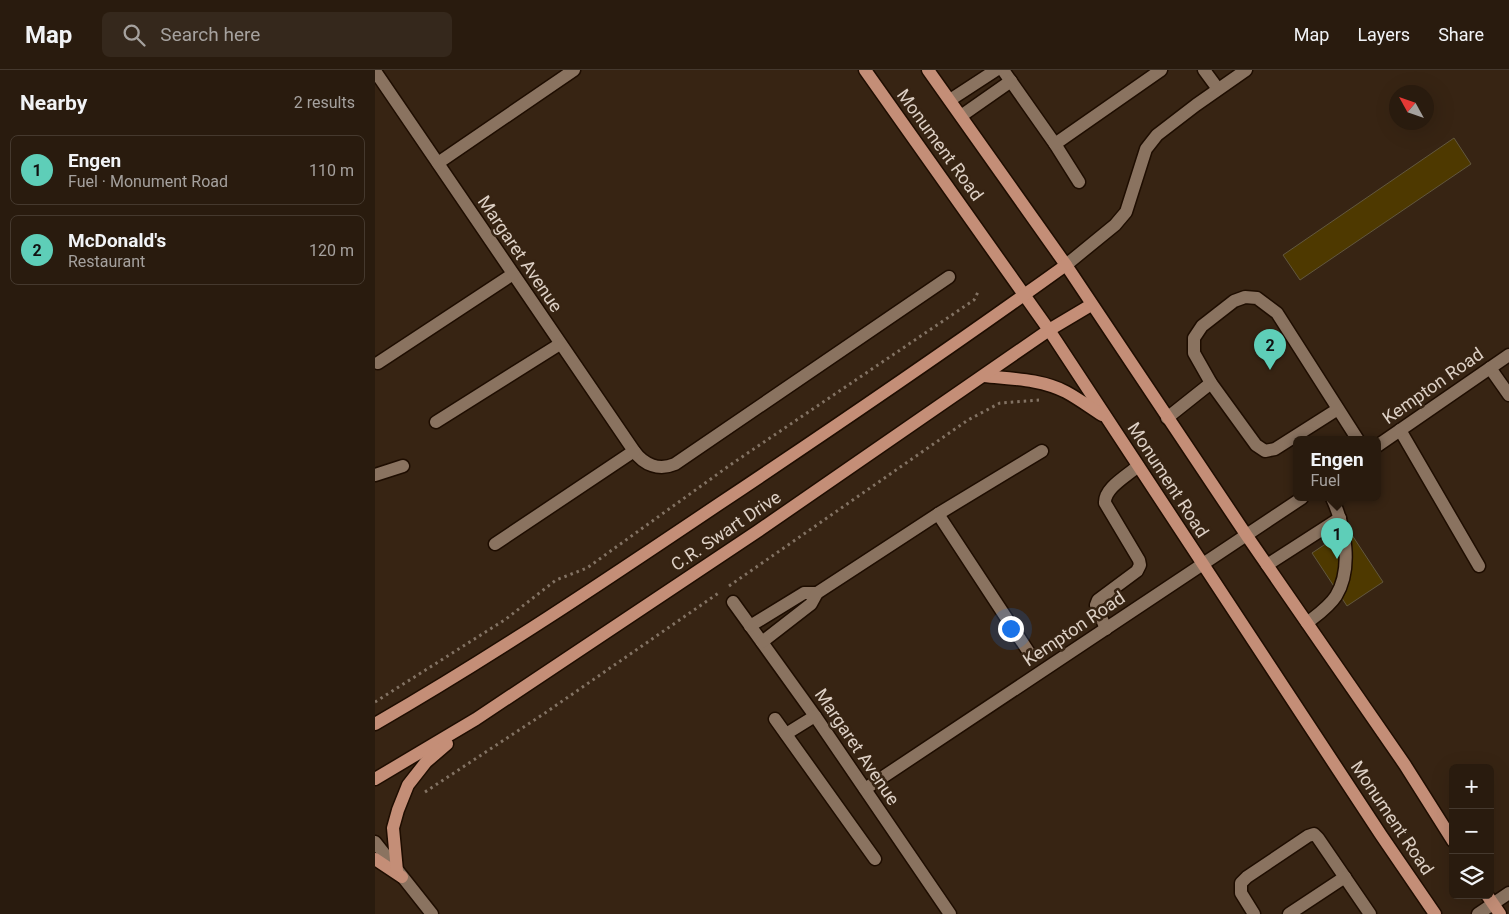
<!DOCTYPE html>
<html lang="en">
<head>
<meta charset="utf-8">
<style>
  body { margin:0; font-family:Roboto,sans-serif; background:#35281c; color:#f1f3f6 }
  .controls { position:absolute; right:15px; bottom:15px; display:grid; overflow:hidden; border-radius:8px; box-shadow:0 5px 20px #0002 }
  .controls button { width:45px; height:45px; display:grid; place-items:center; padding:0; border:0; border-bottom:1px solid #45392e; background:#291b0e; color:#f1f3f6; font:25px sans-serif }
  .compass { position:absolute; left:1014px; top:15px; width:45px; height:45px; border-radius:50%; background:#291b0e; box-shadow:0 5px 20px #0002; rotate:310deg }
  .you { position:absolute; left:635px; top:558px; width:18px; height:18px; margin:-12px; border:4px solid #fff; border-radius:50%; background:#1a73e8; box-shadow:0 0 0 8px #1a73e833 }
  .badge { display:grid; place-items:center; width:32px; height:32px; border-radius:50%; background:#5eceb8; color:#111; font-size:16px; font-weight:700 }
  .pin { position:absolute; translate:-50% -41px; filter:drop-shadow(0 1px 2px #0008) }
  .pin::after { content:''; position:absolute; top:26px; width:18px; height:15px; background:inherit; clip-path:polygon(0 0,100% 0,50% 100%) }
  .popup { position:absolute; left:918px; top:366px; width:88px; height:65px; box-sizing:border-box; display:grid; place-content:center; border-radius:8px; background:#291b0e; filter:drop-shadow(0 1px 4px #0005); font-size:16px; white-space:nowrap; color:#a5a19e }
  .popup b { font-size:19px; color:#f1f3f6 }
  .popup::after { content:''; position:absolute; left:50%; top:100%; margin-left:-10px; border:10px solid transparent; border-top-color:#291b0e }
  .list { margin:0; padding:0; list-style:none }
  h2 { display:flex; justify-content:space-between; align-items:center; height:65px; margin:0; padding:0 20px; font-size:21px }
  h2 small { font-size:16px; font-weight:400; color:#a5a19e }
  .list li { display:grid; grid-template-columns:32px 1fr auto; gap:15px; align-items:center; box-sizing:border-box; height:70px; margin:0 10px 10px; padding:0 10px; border:1px solid #45392e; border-radius:8px }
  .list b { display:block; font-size:19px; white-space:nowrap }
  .list p { margin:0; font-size:16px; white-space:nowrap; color:#a5a19e }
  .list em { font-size:16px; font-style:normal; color:#a5a19e }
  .icon { flex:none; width:28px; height:28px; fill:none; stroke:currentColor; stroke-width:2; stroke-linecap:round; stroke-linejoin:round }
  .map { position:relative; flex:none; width:1134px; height:844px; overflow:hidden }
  header { display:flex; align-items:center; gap:30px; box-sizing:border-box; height:70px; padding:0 25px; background:#291b0e; border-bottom:1px solid #45392e }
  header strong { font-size:24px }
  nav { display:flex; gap:28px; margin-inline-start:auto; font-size:18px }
  .search { width:350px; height:45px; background:#35281c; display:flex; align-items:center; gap:12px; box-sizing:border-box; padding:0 18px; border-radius:8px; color:#a5a19e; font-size:19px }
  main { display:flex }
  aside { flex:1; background:#291b0e }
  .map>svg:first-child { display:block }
  .building { fill:#4e3900; stroke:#62573e }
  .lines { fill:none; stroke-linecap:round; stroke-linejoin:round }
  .minor-casing { stroke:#1e0d00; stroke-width:15 }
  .major-casing { stroke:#1e0d00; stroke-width:15 }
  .path { stroke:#837364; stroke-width:3; stroke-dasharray:2.5 4; stroke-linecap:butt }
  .minor { stroke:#8a7360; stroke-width:12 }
  .major { stroke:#c48e77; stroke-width:12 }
  .labels { text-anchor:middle; stroke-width:5; stroke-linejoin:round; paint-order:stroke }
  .street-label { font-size:18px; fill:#ddd0c5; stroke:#372413 }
</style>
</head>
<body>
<header>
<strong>Map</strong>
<div class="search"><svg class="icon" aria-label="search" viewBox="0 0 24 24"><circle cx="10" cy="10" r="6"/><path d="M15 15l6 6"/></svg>Search here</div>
<nav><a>Map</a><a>Layers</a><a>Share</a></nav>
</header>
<main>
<aside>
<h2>Nearby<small>2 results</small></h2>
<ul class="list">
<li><span class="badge">1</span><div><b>Engen</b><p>Fuel · Monument Road</p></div><em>110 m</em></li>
<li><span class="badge">2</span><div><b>McDonald's</b><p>Restaurant</p></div><em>120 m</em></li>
</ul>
</aside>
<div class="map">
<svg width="1134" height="844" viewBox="0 0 1134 844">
  <rect width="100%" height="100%" fill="#372413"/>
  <!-- building -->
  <g class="building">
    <polygon points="1079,68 1096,94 925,210 908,185"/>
    <polygon points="973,459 1008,512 972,536 937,483"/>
  </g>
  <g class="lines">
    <defs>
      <g id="minor">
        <polyline points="628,0 680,74 704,112"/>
        <polyline points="829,0 843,19"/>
        <path d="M0,1l259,380c10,14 25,20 41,13l274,-187"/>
        <polyline points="575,30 621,0"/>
        <polyline points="586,46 636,11"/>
        <polyline points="680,74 786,0"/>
        <polyline points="63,93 199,0"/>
        <polyline points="691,195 740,155 751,142 771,79 782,65 821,35 871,0"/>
        <polyline points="3,293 138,204"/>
        <polyline points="1115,298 1134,325"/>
        <polyline points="963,339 900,379 890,381 881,375 836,313 819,283 819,268 827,256 859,231 870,227 882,228 902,243 983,370"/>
        <polyline points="792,348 836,313"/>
        <polyline points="61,352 185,274"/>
        <polyline points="1025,360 1104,496"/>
        <polyline points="1002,376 1134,285"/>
        <polyline points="0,405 28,396"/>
        <polyline points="563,444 655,584"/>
        <polyline points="120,474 259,381"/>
        <polyline points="892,495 965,448"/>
        <polyline points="358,532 440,646 575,844"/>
        <path d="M932,553c10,-8 22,-16 29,-27 17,-28 9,-70 -4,-98"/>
        <polyline points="375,556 429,523 442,523"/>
        <path d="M731,559l-10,-24 2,-5 39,-29 3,-6 -1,-5 -34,-57c-1,-15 22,-27 33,-37"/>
        <polyline points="387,572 436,534 442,523 563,444 667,381"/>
        <polyline points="400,649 500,789"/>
        <polyline points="411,664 440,646"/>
        <polyline points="490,719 927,428"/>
        <polyline points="0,772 57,844"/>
        <polyline points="879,844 866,823 866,813 872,807 933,766 939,764 943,768 995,844"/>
        <polyline points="914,844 970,807"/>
        <polyline points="1103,844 1134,823"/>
      </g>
      <g id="major">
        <polyline points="490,0 674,260 1006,765 1060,844"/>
        <polyline points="553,0 691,195 872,466 1030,695 1078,771"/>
        <path d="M609,306c28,3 57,3 82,16 13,7 25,16 36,23"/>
        <path d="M0,654c118,-68 231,-144 344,-220 117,-78 233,-157 347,-239"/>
        <polyline points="0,709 101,649 383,461 674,260 716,235"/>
        <polyline points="0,789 27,807"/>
        <polyline points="22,801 18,758 23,740 33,715 51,692 72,674"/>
        <polyline points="1112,825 1125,844"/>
      </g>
    </defs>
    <!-- minor casing -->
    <use href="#minor" class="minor-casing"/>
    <!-- major casing -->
    <use href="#major" class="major-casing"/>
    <!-- path -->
    <g class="path">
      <polyline points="354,516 593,350 625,333 664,330"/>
      <polyline points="0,632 131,549 181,510 212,498 358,393 599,230 604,220"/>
      <polyline points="50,722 170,643 345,522"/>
    </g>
    <!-- minor -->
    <use href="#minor" class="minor"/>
    <!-- major -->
    <use href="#major" class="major"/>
  </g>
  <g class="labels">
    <!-- street labels -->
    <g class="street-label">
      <text transform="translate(565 75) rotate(54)" y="6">Monument Road</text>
      <text transform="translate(145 184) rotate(56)" y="6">Margaret Avenue</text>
      <text transform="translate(1058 316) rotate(-35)" y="6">Kempton Road</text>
      <text transform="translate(793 410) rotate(57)" y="6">Monument Road</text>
      <text transform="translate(351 461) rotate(-34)" y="6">C.R. Swart Drive</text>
      <text transform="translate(699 559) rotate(-34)" y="6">Kempton Road</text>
      <text transform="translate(482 677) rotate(56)" y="6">Margaret Avenue</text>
      <text transform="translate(1017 748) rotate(56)" y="6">Monument Road</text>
    </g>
  </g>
</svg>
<div class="controls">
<button>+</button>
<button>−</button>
<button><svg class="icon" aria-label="layers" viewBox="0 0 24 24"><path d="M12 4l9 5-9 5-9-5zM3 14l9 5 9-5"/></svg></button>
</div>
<svg class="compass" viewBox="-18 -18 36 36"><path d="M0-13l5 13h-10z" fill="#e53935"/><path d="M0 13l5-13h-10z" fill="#a5a19e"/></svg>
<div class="you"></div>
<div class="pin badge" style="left:962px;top:489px">1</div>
<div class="popup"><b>Engen</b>Fuel</div>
<div class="pin badge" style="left:895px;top:300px">2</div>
</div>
</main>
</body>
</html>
